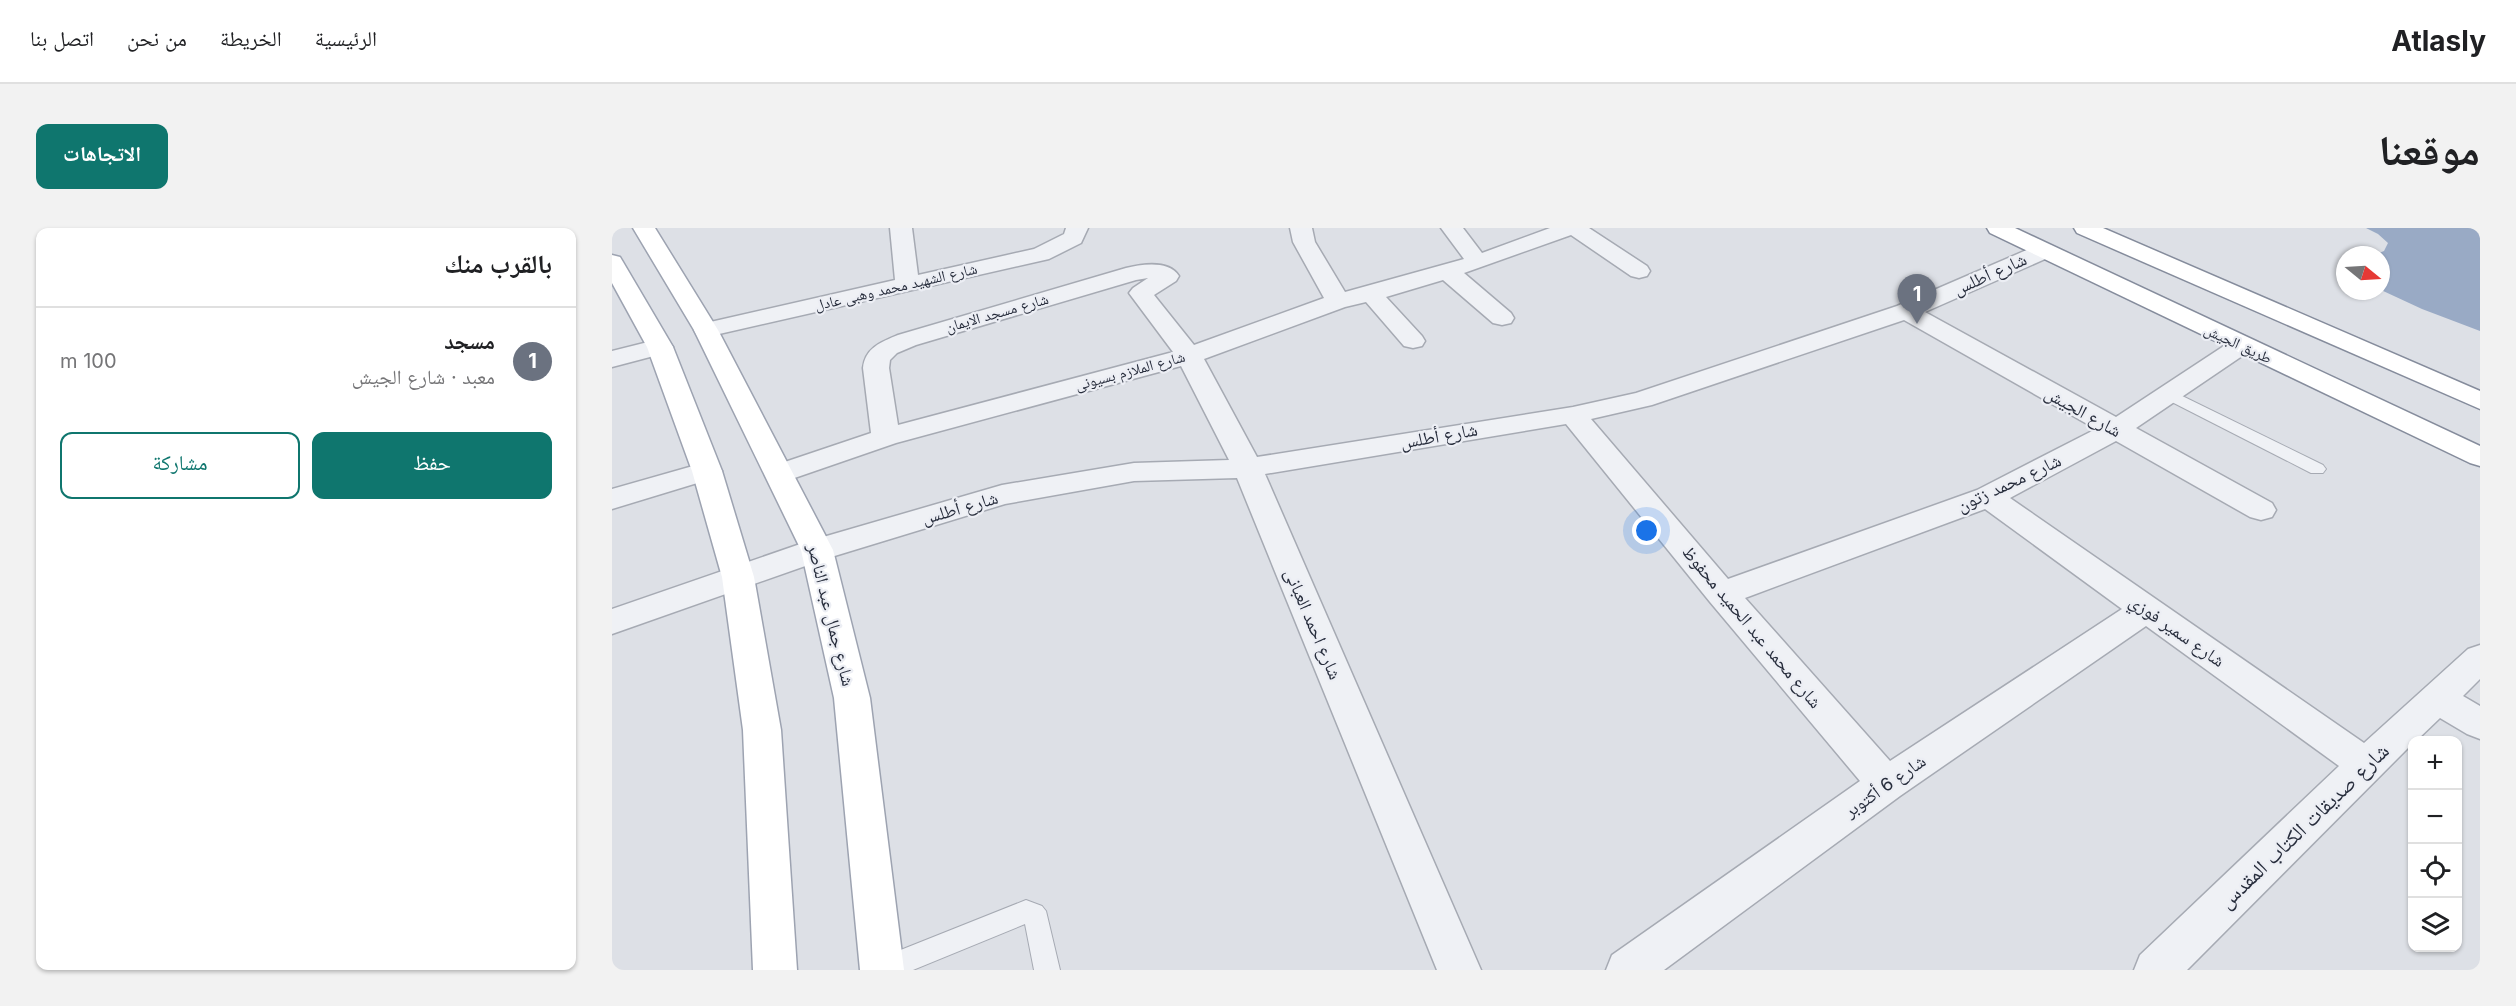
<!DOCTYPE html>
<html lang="ar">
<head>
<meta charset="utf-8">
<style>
  body { margin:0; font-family:Inter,"Noto Naskh Arabic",sans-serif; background:#f2f2f2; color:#202124; direction:rtl }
  .controls { position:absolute; right:18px; bottom:18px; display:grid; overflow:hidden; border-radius:12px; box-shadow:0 2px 4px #0004 }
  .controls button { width:54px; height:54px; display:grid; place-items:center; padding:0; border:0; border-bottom:2px solid #e0e0e0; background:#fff; color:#202124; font:30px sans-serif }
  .compass { position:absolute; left:1724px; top:18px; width:54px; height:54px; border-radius:50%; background:#fff; box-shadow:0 2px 4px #0004; rotate:108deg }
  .you { position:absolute; left:1035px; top:303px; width:21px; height:21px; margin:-15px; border:4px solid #fff; border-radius:50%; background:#1a73e8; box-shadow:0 0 0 9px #1a73e833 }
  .badge { display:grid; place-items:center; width:39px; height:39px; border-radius:50%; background:#0f766e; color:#fff; font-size:20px; font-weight:700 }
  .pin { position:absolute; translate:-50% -50px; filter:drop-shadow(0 2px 3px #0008) }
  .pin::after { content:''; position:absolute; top:32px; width:21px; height:18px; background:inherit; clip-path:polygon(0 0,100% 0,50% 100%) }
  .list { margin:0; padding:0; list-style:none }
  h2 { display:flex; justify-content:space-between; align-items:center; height:78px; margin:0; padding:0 24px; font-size:26px }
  h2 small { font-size:20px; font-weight:400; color:#757577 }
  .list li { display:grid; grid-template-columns:39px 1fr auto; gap:18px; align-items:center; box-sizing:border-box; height:108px; padding:0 24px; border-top:2px solid #e0e0e0 }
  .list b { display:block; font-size:22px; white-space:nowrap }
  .list p { margin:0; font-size:20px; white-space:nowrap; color:#757577 }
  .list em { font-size:20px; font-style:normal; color:#757577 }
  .actions { display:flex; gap:12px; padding:18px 24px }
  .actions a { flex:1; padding:14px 0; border:2px solid #0f766e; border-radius:12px; text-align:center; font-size:21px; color:#0f766e }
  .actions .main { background:#0f766e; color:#fff }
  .icon { flex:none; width:33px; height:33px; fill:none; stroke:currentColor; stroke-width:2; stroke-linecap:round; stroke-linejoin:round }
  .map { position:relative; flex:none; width:1868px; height:742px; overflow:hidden; direction:ltr; border-radius:12px }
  header { display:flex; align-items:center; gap:36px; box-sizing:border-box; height:84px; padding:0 30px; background:#fff; border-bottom:2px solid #e0e0e0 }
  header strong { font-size:28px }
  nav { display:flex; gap:33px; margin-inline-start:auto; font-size:21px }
  .intro { display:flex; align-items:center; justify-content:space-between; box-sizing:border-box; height:144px; padding:0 36px }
  h1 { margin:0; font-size:42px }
  .button { padding:15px 27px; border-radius:12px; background:#0f766e; color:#fff; font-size:21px; font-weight:700 }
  main { display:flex; gap:36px; padding:0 36px }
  aside { flex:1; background:#fff; border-radius:12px; box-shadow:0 2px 4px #0004 }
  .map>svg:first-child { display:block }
  .water { fill:#99aac5 }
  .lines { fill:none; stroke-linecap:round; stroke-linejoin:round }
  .lane-casing { stroke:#a6aab3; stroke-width:2 }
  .street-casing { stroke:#a6aab3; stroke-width:3 }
  .primary-casing { stroke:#9da3b1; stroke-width:3 }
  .highway-casing { stroke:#858c9c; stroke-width:3 }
  .lane { fill:#eff1f5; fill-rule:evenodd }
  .street { fill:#eff1f5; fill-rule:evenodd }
  .primary { fill:#fff; fill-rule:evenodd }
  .highway { fill:#fff; fill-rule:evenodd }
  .labels { text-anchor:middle; stroke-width:4.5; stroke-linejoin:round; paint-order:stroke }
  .far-street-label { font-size:15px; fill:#272d3c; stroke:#eceef4 }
  .street-label { font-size:18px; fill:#272d3c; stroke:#eceef4 }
  .near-street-label { font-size:21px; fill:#272d3c; stroke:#eceef4 }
</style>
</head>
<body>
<header>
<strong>Atlasly</strong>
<nav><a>الرئيسية</a><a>الخريطة</a><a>من نحن</a><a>اتصل بنا</a></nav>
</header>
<div class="intro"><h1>موقعنا</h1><a class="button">الاتجاهات</a></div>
<main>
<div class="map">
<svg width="1868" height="742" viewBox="0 0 1868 742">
  <rect width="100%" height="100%" fill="#dde0e6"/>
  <!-- water -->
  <polygon class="water" points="1754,0 1868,0 1868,103 1810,81 1769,62 1769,27 1762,27 1772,23 1776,15 1766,6"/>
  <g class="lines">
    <defs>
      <g id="lane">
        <polygon points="1558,162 1711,237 1714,241 1711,245 1699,245 1552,170 1550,167"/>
        <polygon points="414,672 430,678 434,683 448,742 422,742 413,696 301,742 257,742 261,733"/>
      </g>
      <g id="street">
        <polygon points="278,0 300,0 306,47 422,21 452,6 454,0 476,0 469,15 437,31 94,109 85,107 82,102 85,97 94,95 283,52"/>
        <path d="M678,0h22l3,14 30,50 119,-33 -23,-31h22l19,25 68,-25h39l58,38 3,5 -3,5 -8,2 -8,-2 -60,-41 -107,38 47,40 3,5 -3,5 -9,2 -9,-2 -50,-43 -57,17 36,39 3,5 -3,5 -9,2 -9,-2 -38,-44 -21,5 -141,52 53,98 316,-50 63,-14 261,-87 139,-60 8,-2 8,2 3,5 -3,5 -127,56 191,105 117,-77 9,-3 9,3 4,5 -4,5 -115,78 136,75 4,7 -4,7 -11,3 -11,-3 -134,-76 -106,57 354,245 104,-94 12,-4v34l-17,17 17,10v33l-13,-5 -27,-16 -23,22h-5v4l-225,226h-53l6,-15 199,-189 -193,-140 -246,170 -236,174h-58l6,-15 248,-174 -150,-179 -144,-178 -301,50 216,496h-44l-200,-492 -103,3 -129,23 -177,54 -216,76v-25l194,-67 196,-57 132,-22 95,-3 -48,-94 -285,77 -116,40 -10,-2 -5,-7 5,-7 101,-34 -8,-65c2,-20 18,-26 35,-33l228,-67c16,-4 43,-8 53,8l-3,5 -22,14 40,50 130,-47 -31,-56zM536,50l-15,10 -4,5 44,59 -275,73 -9,-57 1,-8 7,-7 19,-8 220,-65zM1292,92l192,109 -119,61 -249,89 -137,-160 61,-14zM1373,281l137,100 -232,152 -145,-163z"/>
        <polygon points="48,111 57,114 61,119 57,124 0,139 0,123"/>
        <polygon points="95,234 105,237 110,243 105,249 0,281 0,261"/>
      </g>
      <g id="primary">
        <polygon points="21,0 43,0 106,102 221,322 258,470 292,742 248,742 222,470 189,322 82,102"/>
        <polygon points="0,27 8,29 11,34 61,119 110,243 142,349 169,502 185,742 141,742 131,502 110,349 80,243 35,119 0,55"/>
      </g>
      <g id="highway">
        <polygon points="1375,0 1403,0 1868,218 1868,238 1858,235 1378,5"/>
        <polygon points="1462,0 1491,0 1868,163 1868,181 1465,5"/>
      </g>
    </defs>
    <!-- lane casing -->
    <use href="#lane" class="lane-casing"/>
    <!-- street casing -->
    <use href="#street" class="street-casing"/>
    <!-- primary casing -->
    <use href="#primary" class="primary-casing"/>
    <!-- highway casing -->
    <use href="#highway" class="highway-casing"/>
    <!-- lane -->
    <use href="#lane" class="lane"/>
    <!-- street -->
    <use href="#street" class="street"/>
    <!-- primary -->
    <use href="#primary" class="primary"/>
    <!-- highway -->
    <use href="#highway" class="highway"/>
  </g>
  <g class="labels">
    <!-- far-street labels -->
    <g class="far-street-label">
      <text transform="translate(284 59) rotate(-13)" y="5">شارع الشهيد محمد وهبى عادل</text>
      <text transform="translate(385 85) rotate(-16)" y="5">شارع مسجد الايمان</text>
      <text transform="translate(1626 116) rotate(25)" y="5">طريق الجيش</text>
      <text transform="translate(518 143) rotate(-15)" y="5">شارع الملازم بسيونى</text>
    </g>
    <!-- street labels -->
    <g class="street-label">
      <text transform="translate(1378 46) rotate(-24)" y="6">شارع أطلس</text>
      <text transform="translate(1471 184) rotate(29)" y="6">شارع الجيش</text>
      <text transform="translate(827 208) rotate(-10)" y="6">شارع أطلس</text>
      <text transform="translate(1397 255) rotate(-25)" y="6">شارع محمد زتون</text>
      <text transform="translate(348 280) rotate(-16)" y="6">شارع أطلس</text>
      <text transform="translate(219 387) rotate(76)" y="6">شارع جمال عبد الناصر</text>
      <text transform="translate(701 396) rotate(67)" y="6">شارع احمد العبانى</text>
      <text transform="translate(1140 399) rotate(50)" y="6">شارع محمد عبد الحميد محفوظ</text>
      <text transform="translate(1565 403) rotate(35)" y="6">شارع سمير فوزي</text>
      <text transform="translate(1273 558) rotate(-35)" y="6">شارع 6 أكتوبر</text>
    </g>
    <!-- near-street labels -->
    <g class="near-street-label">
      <text transform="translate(1692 598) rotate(-44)" y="7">شارع صديقات الكتاب المقدس</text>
    </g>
  </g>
</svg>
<div class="controls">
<button>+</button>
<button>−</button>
<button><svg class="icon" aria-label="locate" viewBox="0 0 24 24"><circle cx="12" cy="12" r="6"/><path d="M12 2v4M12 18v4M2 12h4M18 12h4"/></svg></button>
<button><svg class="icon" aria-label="layers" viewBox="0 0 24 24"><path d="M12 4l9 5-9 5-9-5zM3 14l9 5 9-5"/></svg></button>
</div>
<svg class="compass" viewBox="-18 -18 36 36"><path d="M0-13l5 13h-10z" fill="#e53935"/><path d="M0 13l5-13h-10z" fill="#757577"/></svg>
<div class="you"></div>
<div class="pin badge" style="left:1305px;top:96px;background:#6b7280">1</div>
</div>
<aside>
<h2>بالقرب منك<small></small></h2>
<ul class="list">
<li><span class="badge" style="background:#6b7280">1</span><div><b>مسجد</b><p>معبد · شارع الجيش</p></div><em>100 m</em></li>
</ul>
<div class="actions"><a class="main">حفظ</a><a>مشاركة</a></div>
</aside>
</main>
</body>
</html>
